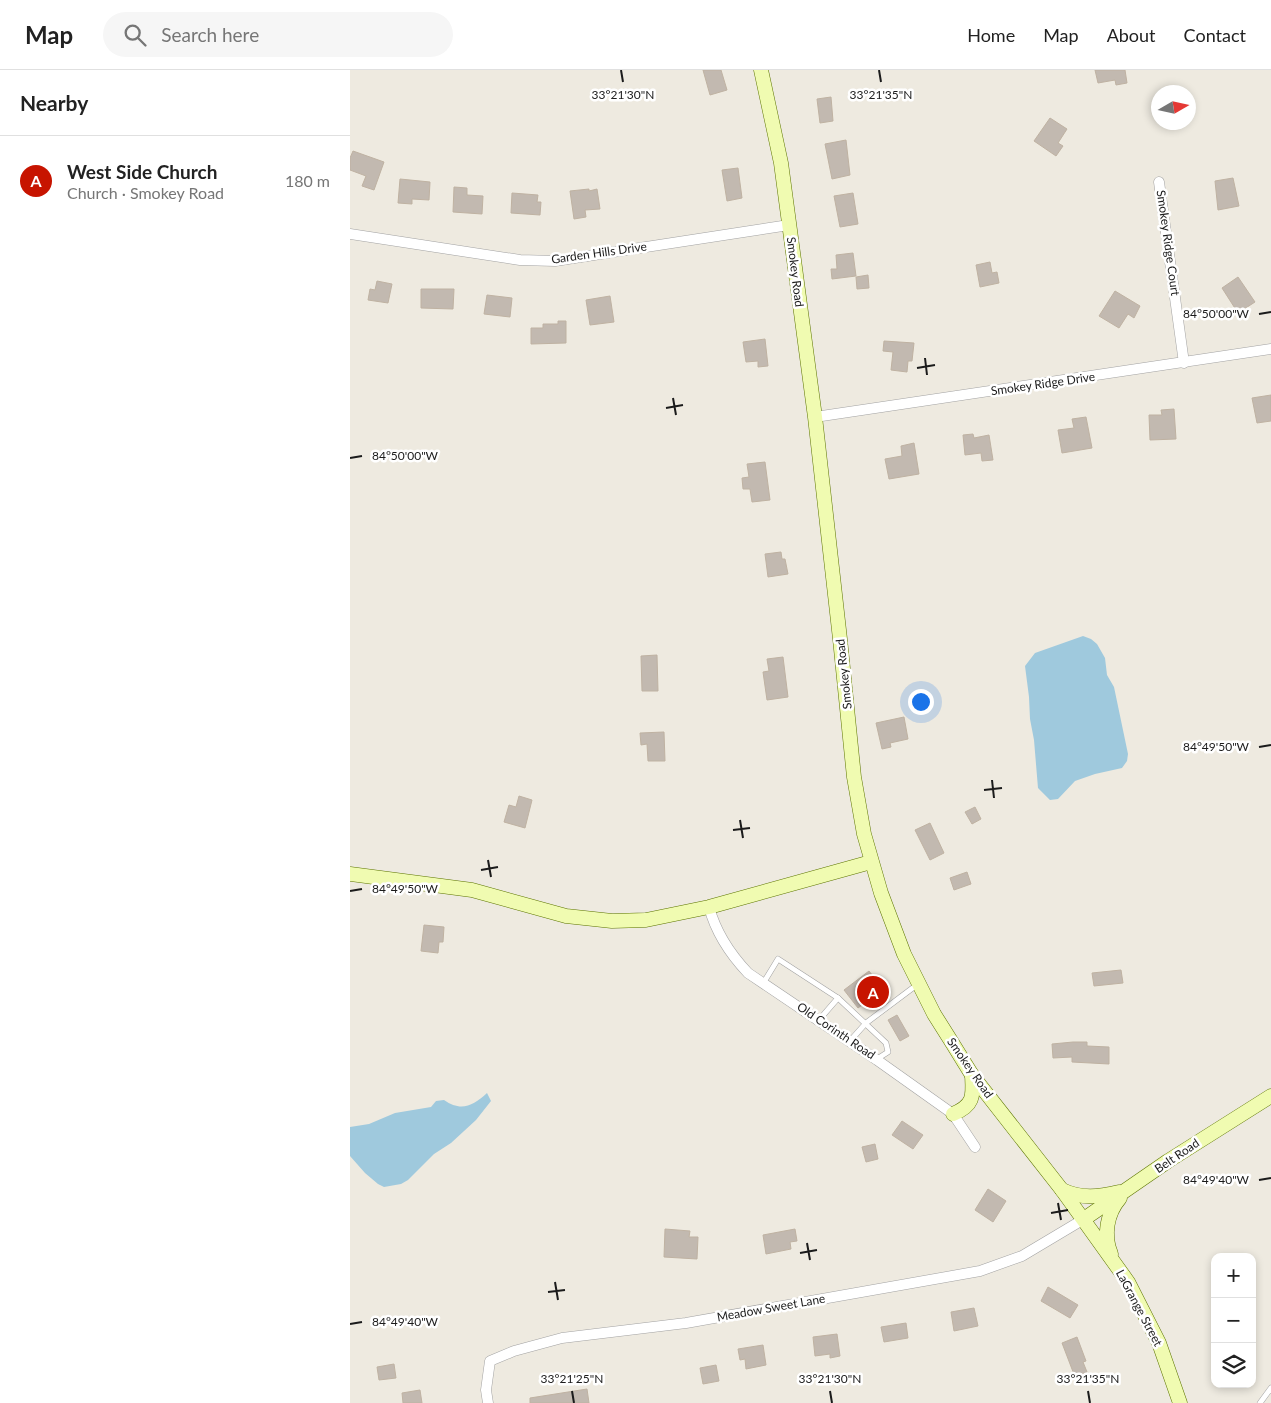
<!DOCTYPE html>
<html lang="en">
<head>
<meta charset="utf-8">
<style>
  body { margin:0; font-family:Lato,sans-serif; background:#f6f6f6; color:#222 }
  .controls { position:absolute; right:15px; bottom:15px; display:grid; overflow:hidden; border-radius:10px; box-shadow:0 2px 8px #0003 }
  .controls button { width:45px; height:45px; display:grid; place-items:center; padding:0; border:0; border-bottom:1px solid #e0e0e0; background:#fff; color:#222; font:25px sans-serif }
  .compass { position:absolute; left:801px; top:15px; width:45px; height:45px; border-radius:50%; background:#fff; box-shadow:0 2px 8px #0003; rotate:81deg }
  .you { position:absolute; left:570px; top:631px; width:18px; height:18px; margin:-12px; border:4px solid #fff; border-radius:50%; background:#1a73e8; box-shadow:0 0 0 8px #1a73e833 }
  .badge { display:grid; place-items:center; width:32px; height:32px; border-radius:50%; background:#c71400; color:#fff; font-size:16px; font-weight:700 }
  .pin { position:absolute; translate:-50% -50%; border:2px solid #fff; box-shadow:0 1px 5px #0006 }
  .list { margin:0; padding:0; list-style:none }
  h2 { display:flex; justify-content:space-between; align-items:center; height:65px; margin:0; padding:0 20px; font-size:21px }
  h2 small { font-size:16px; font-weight:400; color:#767676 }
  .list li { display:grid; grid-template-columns:32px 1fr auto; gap:15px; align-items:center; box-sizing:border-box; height:90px; padding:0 20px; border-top:1px solid #e0e0e0 }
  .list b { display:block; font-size:19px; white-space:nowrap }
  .list p { margin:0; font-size:16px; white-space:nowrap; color:#767676 }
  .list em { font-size:16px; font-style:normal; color:#767676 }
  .icon { flex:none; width:28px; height:28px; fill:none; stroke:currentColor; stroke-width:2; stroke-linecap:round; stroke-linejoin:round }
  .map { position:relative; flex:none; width:921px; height:1333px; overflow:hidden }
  header { display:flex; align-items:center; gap:30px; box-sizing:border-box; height:70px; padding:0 25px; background:#fff; border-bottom:1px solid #e0e0e0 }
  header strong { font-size:24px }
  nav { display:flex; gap:28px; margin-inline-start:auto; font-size:18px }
  .search { width:350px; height:45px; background:#f6f6f6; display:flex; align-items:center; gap:12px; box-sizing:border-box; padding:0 18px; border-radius:28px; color:#767676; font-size:19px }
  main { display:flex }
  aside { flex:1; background:#fff }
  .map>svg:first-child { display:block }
  .water { fill:#9fc9dd }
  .building { fill:#c2b9b0; stroke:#bfb2a2 }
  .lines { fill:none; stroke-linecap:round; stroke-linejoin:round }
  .lane-casing { stroke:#a2a2a2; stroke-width:6 }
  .street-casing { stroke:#a2a2a2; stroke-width:11 }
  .secondary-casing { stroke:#5c7401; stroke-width:15 }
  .lane { stroke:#fff; stroke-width:5 }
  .street { stroke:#fff; stroke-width:10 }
  .secondary { stroke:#f0fbb1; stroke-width:14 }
  .ticks { fill:none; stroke:#1b1b1b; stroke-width:2 }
  .labels { text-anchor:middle; stroke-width:5; stroke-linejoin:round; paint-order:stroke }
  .street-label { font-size:12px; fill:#1b1b1b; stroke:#fff }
  .ticks-label { font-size:12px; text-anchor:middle; fill:#1b1b1b; stroke:#fff; stroke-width:5; stroke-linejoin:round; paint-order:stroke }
</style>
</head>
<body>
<header>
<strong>Map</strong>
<div class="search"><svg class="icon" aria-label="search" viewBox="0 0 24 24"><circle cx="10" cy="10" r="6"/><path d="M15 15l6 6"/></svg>Search here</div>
<nav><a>Home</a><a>Map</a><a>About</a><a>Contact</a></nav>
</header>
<main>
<aside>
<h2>Nearby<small></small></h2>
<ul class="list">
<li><span class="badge">A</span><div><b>West Side Church</b><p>Church · Smokey Road</p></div><em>180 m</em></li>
</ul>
</aside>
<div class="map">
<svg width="921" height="1333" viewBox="0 0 921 1333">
  <rect width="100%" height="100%" fill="#eeeae0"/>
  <!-- water -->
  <g class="water">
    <polygon points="733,566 741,569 747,574 755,588 757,605 764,617 778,684 777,691 772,698 745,704 725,711 708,729 700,730 688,718 684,670 680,649 679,627 675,596 685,583"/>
    <path d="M137,1023l4,8 -15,19 -25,23 -17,11 -26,26 -7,4 -17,3 -6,-3 -13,-11 -15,-17v-29l19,-3 26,-11 36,-6 5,-6 8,-1c17,12 29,6 43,-7z"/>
  </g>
  <!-- building -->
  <g class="building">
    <polygon points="353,0 371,0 377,20 360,25"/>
    <polygon points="745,0 775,0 777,13 766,15 765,10 748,13"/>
    <polygon points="481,27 483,51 470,53 467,29"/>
    <polygon points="700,48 717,59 708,73 713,76 706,86 684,71"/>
    <polygon points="496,70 500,105 482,109 475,74"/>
    <polygon points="3,81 34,92 24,120 12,116 16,106 0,100 0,88"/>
    <polygon points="388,98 392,128 377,131 372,100"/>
    <polygon points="883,108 889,136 868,140 865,111"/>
    <polygon points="50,109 80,112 79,130 62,129 62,134 48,133"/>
    <polygon points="104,117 117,118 117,125 133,126 132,144 103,142"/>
    <polygon points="239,119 239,121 247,119 250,139 235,140 236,147 224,149 220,121"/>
    <polygon points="162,123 188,125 187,132 191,132 190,145 161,143"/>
    <polygon points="503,123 508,154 490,157 484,126"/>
    <polygon points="503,183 506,206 482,209 481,199 487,199 486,185"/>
    <polygon points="640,192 642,203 647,202 649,213 630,217 626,195"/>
    <polygon points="518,205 519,218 507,219 506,207"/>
    <polygon points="888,207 905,232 888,243 872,218"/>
    <polygon points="27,211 42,214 38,233 18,230 20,219 25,220"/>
    <polygon points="71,219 104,219 103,239 71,238"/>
    <polygon points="765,221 790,236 784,248 778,244 769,258 749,246"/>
    <polygon points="137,225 162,228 160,247 134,244"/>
    <polygon points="260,226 264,252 240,255 236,230"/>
    <polygon points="208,251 216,251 216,273 181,274 181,258 193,258 193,254 208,254"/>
    <polygon points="415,269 418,296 408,297 408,291 396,292 393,272"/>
    <polygon points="534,271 564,273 562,291 558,291 557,302 541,300 543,282 533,281"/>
    <polygon points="921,325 921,351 907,353 902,328"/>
    <polygon points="824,339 826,369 800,370 799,345 812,345 811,340"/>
    <polygon points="736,347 742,378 712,383 708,360 724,358 722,349"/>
    <polygon points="623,364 624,368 639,365 643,390 632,391 631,383 615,385 613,365"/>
    <polygon points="564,373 569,404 539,409 535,389 552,386 551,376"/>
    <polygon points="415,392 420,430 402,432 400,419 393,419 392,408 399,407 397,394"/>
    <polygon points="431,482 432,489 435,489 438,504 418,507 415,484"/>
    <polygon points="307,585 308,621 292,621 291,586"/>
    <polygon points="433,587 438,627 417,630 413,602 419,601 417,589"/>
    <polygon points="554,647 558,669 540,673 541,677 532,679 526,653"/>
    <polygon points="314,662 315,691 298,691 297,674 291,675 290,663"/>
    <polygon points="169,726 182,730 175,758 154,752 159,735 166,737"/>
    <polygon points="625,737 631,749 622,754 615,742"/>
    <polygon points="580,753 594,783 580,790 565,760"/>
    <polygon points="617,802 621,814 604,820 600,808"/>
    <polygon points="74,855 94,857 93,872 89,872 88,883 71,881"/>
    <polygon points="771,900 773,913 744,916 742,903"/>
    <polygon points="519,901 533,919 508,938 494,920"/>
    <polygon points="547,945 559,966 550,971 538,950"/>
    <polygon points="723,972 737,972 737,976 759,977 759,994 722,992 722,987 703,988 702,974"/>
    <polygon points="552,1051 573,1065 563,1079 542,1065"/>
    <polygon points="525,1074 528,1089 516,1092 512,1077"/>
    <polygon points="638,1119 656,1131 643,1152 625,1140"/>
    <polygon points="315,1159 340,1161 339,1167 348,1167 347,1189 314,1187"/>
    <polygon points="445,1159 447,1171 440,1172 441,1179 416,1184 413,1165"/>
    <polygon points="698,1217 728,1235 720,1248 691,1231"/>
    <polygon points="624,1238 628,1256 604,1261 601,1242"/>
    <polygon points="556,1253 558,1268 534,1272 531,1257"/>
    <polygon points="487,1264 490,1286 480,1288 480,1284 465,1286 463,1267"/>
    <polygon points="727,1267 736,1291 733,1292 737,1302 725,1307 712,1273"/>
    <polygon points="413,1275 416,1295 396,1299 395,1289 390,1290 388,1279"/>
    <polygon points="44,1294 46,1308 29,1310 27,1297"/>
    <polygon points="366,1295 369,1311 353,1314 350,1298"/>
    <polygon points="237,1319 239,1333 180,1333 180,1328"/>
    <polygon points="70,1320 72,1333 53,1333 52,1323"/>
  </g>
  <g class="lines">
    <defs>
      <g id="lane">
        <polyline points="414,912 428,889 488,928 536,973 538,982 527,989"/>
        <polyline points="469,950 488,928"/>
        <polyline points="500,971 516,953 568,914"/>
        <polyline points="910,1333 921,1318"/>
      </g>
      <g id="street">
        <polyline points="809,112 834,293"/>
        <polyline points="0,164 170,190 205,191 439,155"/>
        <polyline points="465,347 921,279"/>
        <path d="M359,837c7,26 21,47 39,66l129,87 76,54 22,33"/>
        <polyline points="138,1333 136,1320 140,1291 164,1281 212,1268 336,1253 630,1201 672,1186 734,1149"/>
      </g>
      <g id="secondary">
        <polyline points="411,0 431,93 465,347 490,569 504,707 514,764 531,823 554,884 584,944 601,971 622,1005 712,1120 778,1212 809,1273 830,1333"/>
        <polyline points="0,804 122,820 216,846 262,851 296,850 359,837 521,792"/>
        <path d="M603,1044c22,-9 20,-19 19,-39"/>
        <path d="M712,1120c20,9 36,7 57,2"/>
        <polyline points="734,1149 818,1091 921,1026"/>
        <path d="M761,1184c-8,-19 -4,-41 9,-56"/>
      </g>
    </defs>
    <!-- lane casing -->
    <use href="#lane" class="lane-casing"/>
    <!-- street casing -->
    <use href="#street" class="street-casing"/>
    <!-- secondary casing -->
    <use href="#secondary" class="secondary-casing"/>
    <!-- lane -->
    <use href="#lane" class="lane"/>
    <!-- street -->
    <use href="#street" class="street"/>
    <!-- secondary -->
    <use href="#secondary" class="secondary"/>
  </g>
  <!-- ticks -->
  <path class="ticks" d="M271,0l2,12M529,0l2,12M909,244l12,-2M575,288l2,17M567,298l18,-3M323,328l3,17M316,338l17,-3M0,388l12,-2M909,677l12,-2M642,710l2,18M634,720l18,-2M390,750l3,18M383,760l17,-2M138,790l3,17M131,800l17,-3M0,821l12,-2M909,1110l12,-2M708,1133l3,17M701,1143l17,-3M457,1173l3,17M450,1183l17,-3M205,1212l3,18M198,1222l17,-2M0,1254l12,-2M222,1321l2,12M480,1321l2,12M738,1321l2,12"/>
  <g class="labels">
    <!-- street labels -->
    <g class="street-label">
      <text transform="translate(818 173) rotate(82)" y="4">Smokey Ridge Court</text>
      <text transform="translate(249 183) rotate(-8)" y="4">Garden Hills Drive</text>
      <text transform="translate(445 202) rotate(83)" y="4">Smokey Road</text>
      <text transform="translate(693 314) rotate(-8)" y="4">Smokey Ridge Drive</text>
      <text transform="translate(494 604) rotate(-96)" y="4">Smokey Road</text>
      <text transform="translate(486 961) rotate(34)" y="4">Old Corinth Road</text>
      <text transform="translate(620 998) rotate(55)" y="4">Smokey Road</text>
      <text transform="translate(827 1086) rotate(-34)" y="4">Belt Road</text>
      <text transform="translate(421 1238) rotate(-10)" y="4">Meadow Sweet Lane</text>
      <text transform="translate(789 1238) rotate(62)" y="4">LaGrange Street</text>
    </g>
  </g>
  <g class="ticks-label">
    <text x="273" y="29">33°21'30"N</text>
    <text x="531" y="29">33°21'35"N</text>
    <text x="866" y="248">84°50'00"W</text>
    <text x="55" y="390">84°50'00"W</text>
    <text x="866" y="681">84°49'50"W</text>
    <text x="55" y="823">84°49'50"W</text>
    <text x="866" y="1114">84°49'40"W</text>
    <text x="55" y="1256">84°49'40"W</text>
    <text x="222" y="1313">33°21'25"N</text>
    <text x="480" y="1313">33°21'30"N</text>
    <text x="738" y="1313">33°21'35"N</text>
  </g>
</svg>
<div class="controls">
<button>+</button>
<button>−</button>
<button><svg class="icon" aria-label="layers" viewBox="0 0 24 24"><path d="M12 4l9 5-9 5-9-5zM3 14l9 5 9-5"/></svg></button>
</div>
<svg class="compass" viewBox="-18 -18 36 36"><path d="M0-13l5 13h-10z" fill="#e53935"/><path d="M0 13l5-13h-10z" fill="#767676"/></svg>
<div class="you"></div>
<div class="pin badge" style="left:523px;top:922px">A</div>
</div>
</main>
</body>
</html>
